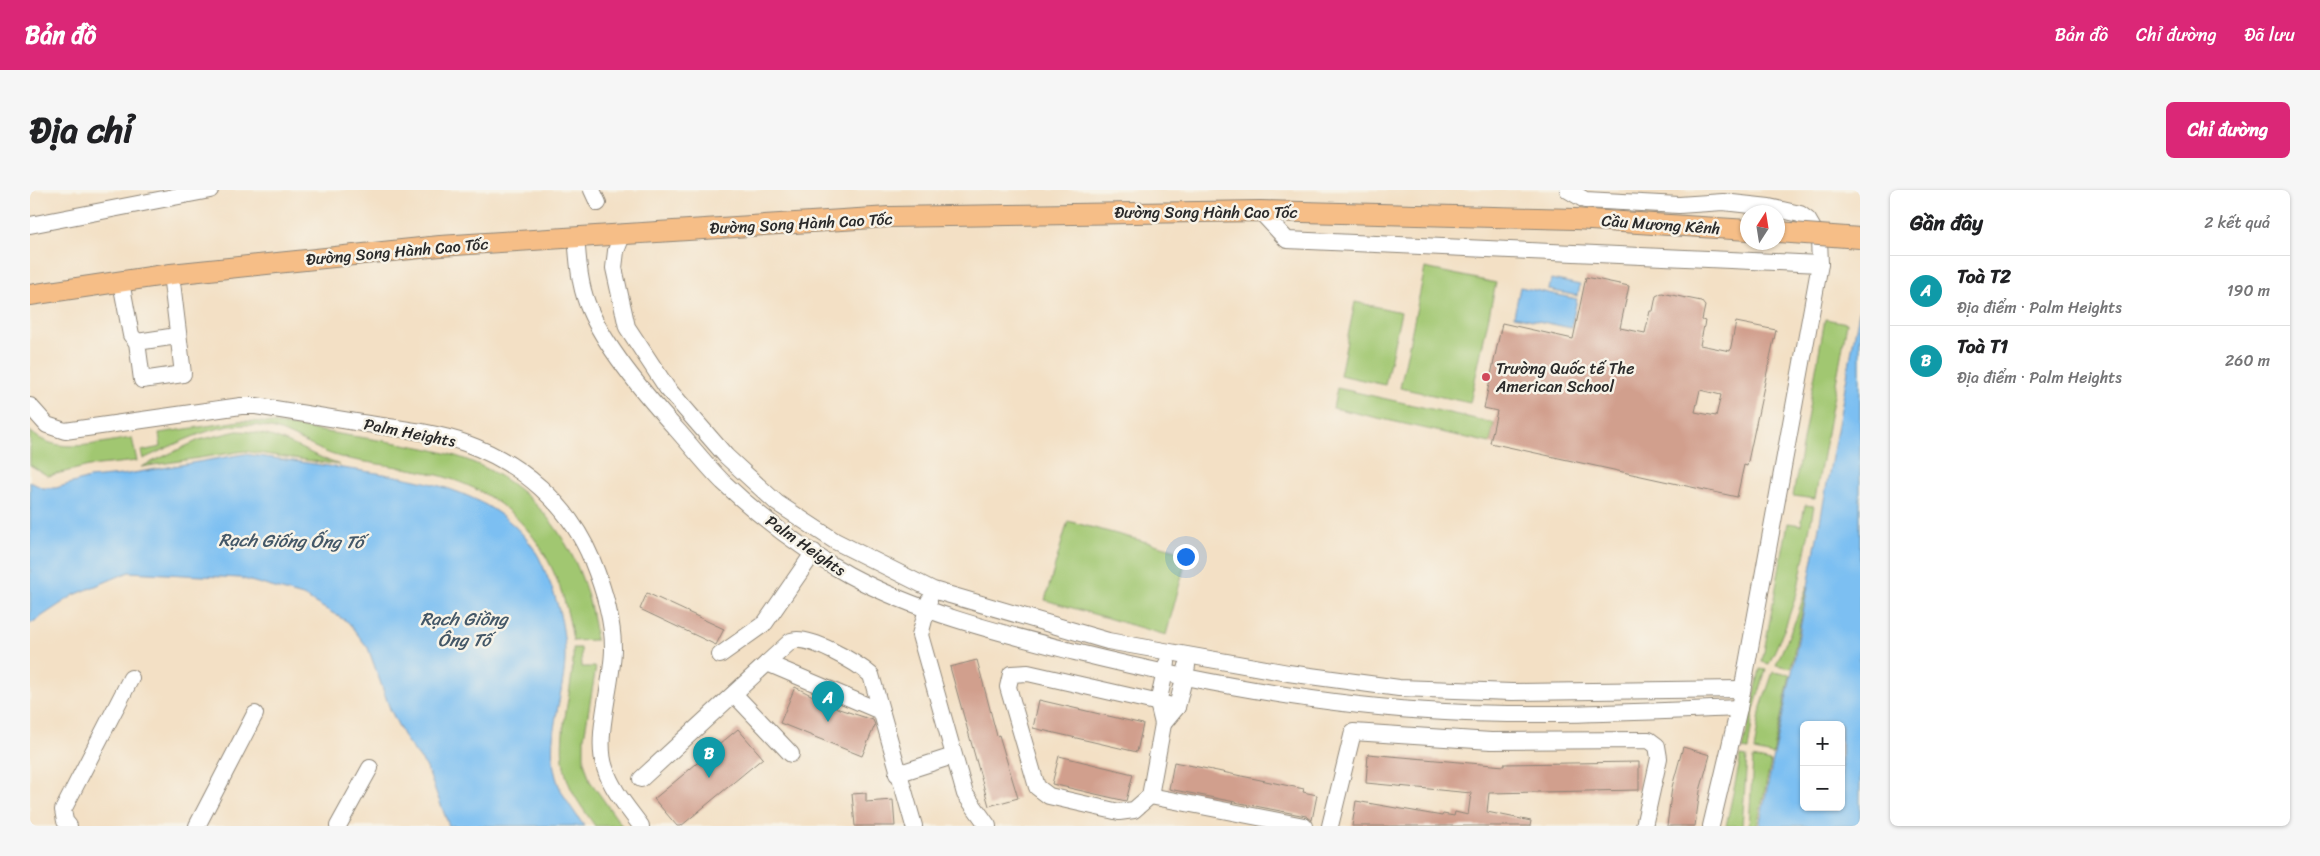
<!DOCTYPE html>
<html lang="vi">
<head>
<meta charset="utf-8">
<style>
  body { margin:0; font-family:Sriracha,sans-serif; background:#f6f6f6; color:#202124 }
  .controls { position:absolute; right:15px; bottom:15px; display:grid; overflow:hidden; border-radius:8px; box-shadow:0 1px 4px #0004 }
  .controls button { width:45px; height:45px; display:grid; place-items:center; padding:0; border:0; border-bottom:1px solid #e0e0e0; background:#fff; color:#202124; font:25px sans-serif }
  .compass { position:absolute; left:1710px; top:15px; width:45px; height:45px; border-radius:50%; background:#fff; box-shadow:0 1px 4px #0004; rotate:12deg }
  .you { position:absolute; left:1155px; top:366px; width:18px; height:18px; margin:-12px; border:4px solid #fff; border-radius:50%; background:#1a73e8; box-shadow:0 0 0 8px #1a73e833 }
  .badge { display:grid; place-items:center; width:32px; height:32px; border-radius:50%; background:#db2777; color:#fff; font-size:16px; font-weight:700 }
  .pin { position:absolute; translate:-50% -41px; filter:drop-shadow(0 1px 2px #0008) }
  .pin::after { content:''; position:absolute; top:26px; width:18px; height:15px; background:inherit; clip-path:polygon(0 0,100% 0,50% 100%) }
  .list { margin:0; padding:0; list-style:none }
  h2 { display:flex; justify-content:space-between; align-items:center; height:65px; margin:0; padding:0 20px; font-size:21px }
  h2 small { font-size:16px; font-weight:400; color:#757577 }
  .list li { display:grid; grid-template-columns:32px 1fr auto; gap:15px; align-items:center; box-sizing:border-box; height:70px; padding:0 20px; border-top:1px solid #e0e0e0 }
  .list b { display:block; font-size:19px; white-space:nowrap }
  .list p { margin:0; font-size:16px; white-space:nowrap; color:#757577 }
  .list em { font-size:16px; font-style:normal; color:#757577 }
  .map { position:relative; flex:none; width:1830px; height:636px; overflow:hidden; border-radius:8px }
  header { display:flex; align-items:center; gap:30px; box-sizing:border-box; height:70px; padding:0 25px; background:#db2777; color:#fff }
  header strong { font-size:24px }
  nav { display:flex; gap:28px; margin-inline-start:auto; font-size:18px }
  .intro { display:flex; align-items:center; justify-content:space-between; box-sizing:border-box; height:120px; padding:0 30px }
  h1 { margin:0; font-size:35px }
  .button { padding:12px 22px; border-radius:8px; background:#db2777; color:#fff; font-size:18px; font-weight:700 }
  main { display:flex; gap:30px; padding:0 30px }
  aside { flex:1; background:#fff; border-radius:8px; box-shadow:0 1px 4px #0004 }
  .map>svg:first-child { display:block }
  .green { fill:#a1c771; stroke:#66794e }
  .water { fill:#7cbff2; stroke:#54758e; fill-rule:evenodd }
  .building { fill:#d19f8d; fill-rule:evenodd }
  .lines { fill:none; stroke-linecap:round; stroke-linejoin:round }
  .minor-casing { stroke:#8f8678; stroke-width:18 }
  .major-casing { stroke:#8f8678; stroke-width:22 }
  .minor { stroke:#fff; stroke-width:16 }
  .major { stroke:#f6be87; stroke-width:20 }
  .major-bridge-casing { stroke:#8f8678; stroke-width:22; stroke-linecap:butt }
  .major-bridge { stroke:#f6be87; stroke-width:20 }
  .poi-dot { fill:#d1495b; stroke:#f7f3e8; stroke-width:2 }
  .labels { text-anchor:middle; stroke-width:5; stroke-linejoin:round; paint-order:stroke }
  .street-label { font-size:16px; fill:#2b2b2b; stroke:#f7f3e8 }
  .poi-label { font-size:16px; fill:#2b2b2b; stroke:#f7f3e8; text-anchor:start }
  .water-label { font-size:18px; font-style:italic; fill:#435767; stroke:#f7f3e8 }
</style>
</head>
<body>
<header>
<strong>Bản đồ</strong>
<nav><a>Bản đồ</a><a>Chỉ đường</a><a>Đã lưu</a></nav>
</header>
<div class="intro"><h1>Địa chỉ</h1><a class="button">Chỉ đường</a></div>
<main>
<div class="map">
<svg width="1830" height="636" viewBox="0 0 1830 636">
  <rect width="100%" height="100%" fill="#f7f3e8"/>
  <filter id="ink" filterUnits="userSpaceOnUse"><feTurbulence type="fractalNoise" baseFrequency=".02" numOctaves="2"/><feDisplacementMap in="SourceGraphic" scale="10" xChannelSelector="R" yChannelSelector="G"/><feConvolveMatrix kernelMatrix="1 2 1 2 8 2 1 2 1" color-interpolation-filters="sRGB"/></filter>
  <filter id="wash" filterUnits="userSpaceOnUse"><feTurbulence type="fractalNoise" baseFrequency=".0096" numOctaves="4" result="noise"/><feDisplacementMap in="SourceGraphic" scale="20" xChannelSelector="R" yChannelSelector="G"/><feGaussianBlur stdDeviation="1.12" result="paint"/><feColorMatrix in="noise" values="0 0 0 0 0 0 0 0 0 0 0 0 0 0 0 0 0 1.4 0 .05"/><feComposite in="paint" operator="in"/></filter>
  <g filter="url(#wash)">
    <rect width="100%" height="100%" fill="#f3e0c5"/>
    <!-- green -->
    <g class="green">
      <polygon points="1395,78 1466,93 1440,213 1370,198"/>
      <polygon points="1325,112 1371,122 1355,195 1310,185"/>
      <polygon points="1795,129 1817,133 1785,309 1763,306"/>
      <polygon points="1307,198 1464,233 1460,253 1303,218"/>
      <path d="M210,231c37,0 75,10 112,15 32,5 65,9 97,18 88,25 138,98 147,186l-23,1c-11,-74 -45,-135 -119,-161 -34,-12 -70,-14 -105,-21 -24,-4 -44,-18 -66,-27 -50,-20 -96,7 -140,27l-2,-8 20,-4 -2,-14z"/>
      <path d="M0,241c27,26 69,11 102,7l5,23 -48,5 -41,10 -18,-11z"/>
      <path d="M207,241c44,1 64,21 103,34l-96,-14 -103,16 58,-27z"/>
      <polygon points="1775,315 1784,316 1767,403 1754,440 1739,474 1732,472 1758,333 1771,335"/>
      <polygon points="1038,331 1158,363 1136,445 1015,410"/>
      <polygon points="1777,396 1761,478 1746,475 1766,429"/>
      <path d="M543,458h8l1,19h14l-12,71v23l6,20 32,45h-27c-11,-16 -24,-32 -29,-51 -12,-41 9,-84 7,-127z"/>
      <polygon points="1730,479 1736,480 1724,519 1718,560 1713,559"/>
      <polygon points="1743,482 1760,485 1743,565 1724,561 1731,517"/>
      <polygon points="1711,566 1717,567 1712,636 1696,636"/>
      <polygon points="1723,568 1741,572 1727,636 1719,636"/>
    </g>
    <!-- water -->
    <g class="water">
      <polygon points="1521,89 1550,95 1548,106 1519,100"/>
      <polygon points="1490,97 1547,109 1541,138 1484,126"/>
      <path d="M1830,116v520h-101l34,-159zM1774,535h37v82h-37z"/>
      <path d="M214,264c37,5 75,11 112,16 65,9 138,20 178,79 7,10 11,23 16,34 10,25 16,52 15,78 -2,39 -20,77 -9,116 5,18 18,34 28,49h-135l-23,-60 -21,-27 -15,-30 -22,-61 -20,-26 -45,-26 -63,-18 -111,-6 -55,23 -44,29v-142l13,6h13l33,-10 33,-3z"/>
    </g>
    <g id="blocks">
      <!-- building -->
      <g class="building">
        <path d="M1556,87l43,9 -9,42 25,5 5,-22h3l3,-15 6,-3 39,8 4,5 -3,14 3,1 -5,24 30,6 6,-29 40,8 -29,136 -3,-1 -7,32 -247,-54 7,-32 -13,-3 18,-85 71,16zM1670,200l21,5 -5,21 -21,-4z"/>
        <polygon points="617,403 694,439 686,455 610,419"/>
        <polygon points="947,470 967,546 969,545 988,608 959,616 920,477"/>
        <polygon points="765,497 809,519 843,530 845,535 832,566 750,533"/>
        <polygon points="1009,510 1113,534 1107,562 1003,538"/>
        <polygon points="708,539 733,568 651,636 647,636 624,609"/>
        <polygon points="1653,557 1680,565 1670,601 1665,636 1637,636 1642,597"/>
        <polygon points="1338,564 1474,576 1474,574 1609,572 1609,600 1459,603 1457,622 1501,631 1500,636 1322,636 1326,611 1412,626 1413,624 1424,626 1425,622 1438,625 1441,603 1336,593"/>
        <polygon points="1029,566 1103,584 1096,611 1022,594"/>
        <polygon points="1144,572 1274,599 1273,602 1287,605 1282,630 1276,626 1139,599"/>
        <polygon points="836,603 836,612 863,610 865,636 825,636 822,604"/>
      </g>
    </g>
  </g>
  <g filter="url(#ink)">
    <use href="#blocks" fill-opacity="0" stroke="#8f8678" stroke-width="1"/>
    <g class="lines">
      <defs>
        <g id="minor">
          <polyline points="562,0 568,13"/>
          <polyline points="1538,0 1555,10 1649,15 1693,12 1739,17 1770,24 1778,30 1789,49 1790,74 1709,518 1681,636"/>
          <polyline points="1230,21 1257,50 1790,74"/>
          <polyline points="0,35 180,0"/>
          <polyline points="593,43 586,61 584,78 597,137 637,198 696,266 747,313 805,351 903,400 1078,451 1258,483 1369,498 1482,502 1712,499"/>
          <path d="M546,46c2,23 3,46 11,67 16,43 60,94 91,128 15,17 29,35 45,51 37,35 82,69 126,93 71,38 148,57 226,77 117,29 250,54 370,60 98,5 196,0 294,-4"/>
          <polyline points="141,84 153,184 112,190 107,152 147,146"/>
          <polyline points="91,92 101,145 107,152"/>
          <path d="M0,216l17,19 18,6 176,-25h15c37,6 75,12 112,18 32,5 66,8 97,19 56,20 104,61 127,117 11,27 21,58 21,88 0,36 -19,88 -8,120 7,22 23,40 36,58"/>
          <polyline points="899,411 890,445 935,604 958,636"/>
          <polyline points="690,465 735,433 784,362"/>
          <polyline points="737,473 850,521"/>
          <polyline points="1137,473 1128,513 1133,534 1147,517 1157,476"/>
          <polyline points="704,504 761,564"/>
          <polyline points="1133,534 1120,606 1104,620 1089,622 1019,606 1007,597 978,497 981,484 998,483 1147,517"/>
          <polyline points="867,584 923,566"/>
          <path d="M611,589l150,-138c17,-7 66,22 80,34l43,151"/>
          <polyline points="1120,606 1274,636"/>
          <polyline points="39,636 35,631 33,620 101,488"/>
          <polyline points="167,636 225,524"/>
          <polyline points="308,636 340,578"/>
          <polyline points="1300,636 1323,542 1461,551 1619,550 1627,556 1629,568 1614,636"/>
        </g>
        <polyline id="major" points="0,105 141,84 410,56 859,27 1230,21 1545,29 1718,40"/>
      </defs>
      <!-- minor casing -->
      <use href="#minor" class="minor-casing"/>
      <!-- major casing -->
      <use href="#major" class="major-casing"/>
      <!-- minor -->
      <use href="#minor" class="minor"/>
      <!-- major -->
      <use href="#major" class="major"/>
      <defs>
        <polyline id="major-bridge" points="1748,42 1830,48"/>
      </defs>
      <!-- major-bridge casing -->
      <use href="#major-bridge" class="major-bridge-casing"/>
      <!-- major-bridge -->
      <use href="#major-bridge" class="major-bridge"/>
    </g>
  </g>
  <!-- markers -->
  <circle class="poi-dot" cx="1456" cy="187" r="5"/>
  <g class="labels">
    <!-- street labels -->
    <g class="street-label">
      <text x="1176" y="28">Đường Song Hành Cao Tốc</text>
      <text transform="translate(771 33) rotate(-3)" y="6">Đường Song Hành Cao Tốc</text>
      <text transform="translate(1631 34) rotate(4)" y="6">Cầu Mương Kênh</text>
      <text transform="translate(367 61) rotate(-5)" y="6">Đường Song Hành Cao Tốc</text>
      <text transform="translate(380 242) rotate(11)" y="6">Palm Heights</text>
      <text transform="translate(776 355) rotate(35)" y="6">Palm Heights</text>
    </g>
    <!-- poi labels -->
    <g class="poi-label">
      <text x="1466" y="184">Trường Quốc tế The<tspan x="1466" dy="18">American School</tspan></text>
    </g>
    <!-- water labels -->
    <g class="water-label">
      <text transform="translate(261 351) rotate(1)" y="6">Rạch Giống Ống Tố</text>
      <text x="434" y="435">Rạch Giồng<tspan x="434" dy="21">Ông Tố</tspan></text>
    </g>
  </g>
</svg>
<div class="controls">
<button>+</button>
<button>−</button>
</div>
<svg class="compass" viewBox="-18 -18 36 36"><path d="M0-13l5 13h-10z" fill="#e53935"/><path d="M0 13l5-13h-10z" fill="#757577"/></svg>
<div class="you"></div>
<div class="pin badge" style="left:798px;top:532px;background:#0f9aa8">A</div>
<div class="pin badge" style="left:679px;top:588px;background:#0f9aa8">B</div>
</div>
<aside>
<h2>Gần đây<small>2 kết quả</small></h2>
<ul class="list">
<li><span class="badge" style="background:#0f9aa8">A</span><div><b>Toà T2</b><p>Địa điểm · Palm Heights</p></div><em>190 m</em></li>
<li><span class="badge" style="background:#0f9aa8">B</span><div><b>Toà T1</b><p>Địa điểm · Palm Heights</p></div><em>260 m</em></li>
</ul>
</aside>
</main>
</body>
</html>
